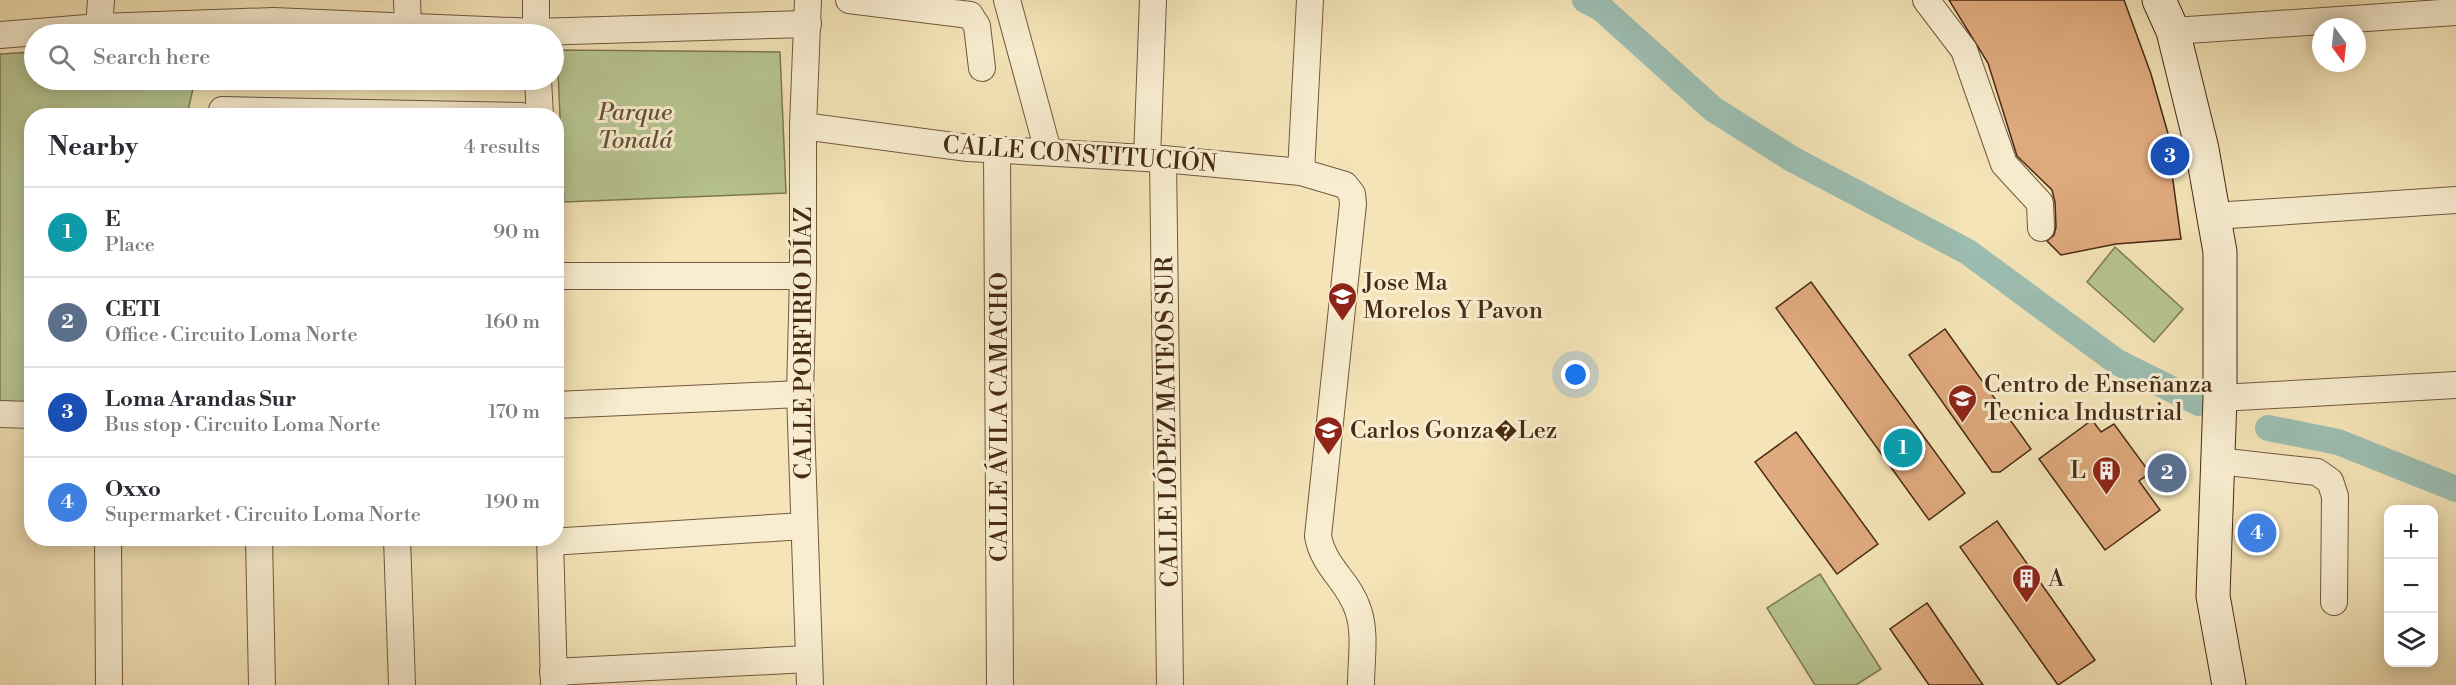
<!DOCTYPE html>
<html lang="en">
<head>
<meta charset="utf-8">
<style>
  body { margin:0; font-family:"Libre Bodoni",serif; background:#f2f2f3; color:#2b2b33 }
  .controls { position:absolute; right:18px; bottom:18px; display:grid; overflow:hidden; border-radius:12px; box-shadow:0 3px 15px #0003 }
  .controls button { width:54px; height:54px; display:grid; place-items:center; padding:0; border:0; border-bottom:2px solid #e1e1e2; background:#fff; color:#2b2b33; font:30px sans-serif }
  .compass { position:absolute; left:2312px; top:18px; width:54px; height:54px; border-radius:50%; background:#fff; box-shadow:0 3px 15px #0003; rotate:165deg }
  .you { position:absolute; left:1576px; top:375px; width:21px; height:21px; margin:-15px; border:4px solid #fff; border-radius:50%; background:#1a73e8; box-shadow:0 0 0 9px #1a73e833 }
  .badge { display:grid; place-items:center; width:39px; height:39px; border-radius:50%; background:#0b8043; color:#fff; font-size:20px; font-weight:700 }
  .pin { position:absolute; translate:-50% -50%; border:3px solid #fff; box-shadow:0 2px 6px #0006 }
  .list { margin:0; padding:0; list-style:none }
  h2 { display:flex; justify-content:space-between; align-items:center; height:78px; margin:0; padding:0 24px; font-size:26px }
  h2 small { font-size:20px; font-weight:400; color:#7c7c81 }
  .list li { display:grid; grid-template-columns:39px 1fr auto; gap:18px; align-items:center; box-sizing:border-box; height:90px; padding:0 24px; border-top:2px solid #e1e1e2 }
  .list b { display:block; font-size:22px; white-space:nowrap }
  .list p { margin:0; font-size:20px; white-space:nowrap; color:#7c7c81 }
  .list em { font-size:20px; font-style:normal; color:#7c7c81 }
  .icon { flex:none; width:33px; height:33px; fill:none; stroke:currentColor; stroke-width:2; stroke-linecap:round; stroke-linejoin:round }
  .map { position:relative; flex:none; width:2456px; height:685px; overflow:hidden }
  .search { position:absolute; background:#fff; box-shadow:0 3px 15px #0003; left:24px; top:24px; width:540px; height:66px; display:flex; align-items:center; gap:15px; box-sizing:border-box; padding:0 21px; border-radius:33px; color:#7c7c81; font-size:22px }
  .panel { position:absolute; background:#fff; box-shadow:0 3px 15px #0003; left:24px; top:108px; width:540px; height:438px; border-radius:24px }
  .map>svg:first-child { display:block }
  .green { fill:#b7c592; stroke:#7f7854; stroke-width:1.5 }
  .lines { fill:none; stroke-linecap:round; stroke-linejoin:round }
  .canal { stroke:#9cbeb2; stroke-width:26 }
  .building { fill:#dfaa7d; stroke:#472a15; stroke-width:1.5 }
  .street-casing { stroke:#72583e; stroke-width:28 }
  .secondary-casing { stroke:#472a15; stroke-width:35 }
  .street { stroke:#f8edd0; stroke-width:26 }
  .secondary { stroke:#f8edd0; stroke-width:33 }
  .labels { text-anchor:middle; stroke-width:6; stroke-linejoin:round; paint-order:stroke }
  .park-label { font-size:24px; font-style:italic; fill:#635134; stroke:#f8edd0 }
  .street-label { font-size:24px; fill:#472a15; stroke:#f8edd0 }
  .poi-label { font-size:24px; fill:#472a15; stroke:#f8edd0; text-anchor:start }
</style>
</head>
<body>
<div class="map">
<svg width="2456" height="685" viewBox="0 0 2456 685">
  <rect width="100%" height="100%" fill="#f4e4b7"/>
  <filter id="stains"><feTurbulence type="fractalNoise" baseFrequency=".00333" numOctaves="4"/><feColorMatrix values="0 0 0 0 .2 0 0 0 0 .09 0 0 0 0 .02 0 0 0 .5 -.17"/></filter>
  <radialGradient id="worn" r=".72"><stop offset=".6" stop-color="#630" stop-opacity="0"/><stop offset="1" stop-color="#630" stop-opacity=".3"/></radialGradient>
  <!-- green -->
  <g class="green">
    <polygon points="557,50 780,52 786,193 564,202"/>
    <polygon points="34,52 34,80 195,80 187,115 32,116 31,403 0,401 0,54"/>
    <polygon points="2115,247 2183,309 2154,342 2087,282"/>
    <polygon points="1820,574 1881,669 1856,685 1815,685 1767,608"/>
  </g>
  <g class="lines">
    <!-- canal -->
    <g class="canal">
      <polyline points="1585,0 1601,8 1713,109 1792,159 1968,252 2117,362 2199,403"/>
      <polyline points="2268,428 2338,442 2456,489"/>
    </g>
  </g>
  <!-- building -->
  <g class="building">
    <polygon points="1949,0 2124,0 2151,74 2169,137 2167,137 2181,239 2116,244 2061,255 2047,241 2054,235 2056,227 2055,202 2052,190 2017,156 1988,63"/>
    <polygon points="1811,282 1965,493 1929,520 1776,308"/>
    <polygon points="1945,329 2031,449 2000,472 1992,472 1909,355"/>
    <polygon points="2092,420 2101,432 2114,424 2150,473 2139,481 2160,510 2105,550 2039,459"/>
    <polygon points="1796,432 1878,544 1837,574 1755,462"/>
    <polygon points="1997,521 2095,660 2058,685 1960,547"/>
    <polygon points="1927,603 1983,685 1929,685 1890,629"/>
  </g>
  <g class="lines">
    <defs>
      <g id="street">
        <polyline points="407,0 408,26"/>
        <polyline points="808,0 803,126 803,276 800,394 810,685"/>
        <polyline points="849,0 970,15 977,26 982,68"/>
        <polyline points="1007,0 1048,151"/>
        <polyline points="1926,0 1964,50 2004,164 2040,203 2041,228"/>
        <polyline points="99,27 101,0"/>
        <polyline points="2173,31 2456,12"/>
        <polyline points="536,34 536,0"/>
        <polyline points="0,35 99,27 273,21 535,32 808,24"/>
        <polyline points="538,80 540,116"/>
        <polyline points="222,110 521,116"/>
        <path d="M803,126l165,22 195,11 138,13 44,13 7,9 1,10 -35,332c5,31 31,45 40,74 8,22 3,51 3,75"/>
        <polyline points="997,150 1000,685"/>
        <polyline points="1147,158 1153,0"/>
        <polyline points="1163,159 1170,685"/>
        <polyline points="1301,172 1310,0"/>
        <polyline points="2214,216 2456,200"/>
        <polyline points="556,276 803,276"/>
        <polyline points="2220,398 2456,385"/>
        <polyline points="556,405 800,394"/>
        <polyline points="0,414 32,415"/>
        <polyline points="2218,461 2317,472 2330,481 2335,496 2334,602"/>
        <polyline points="108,538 109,685"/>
        <polyline points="259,538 262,685"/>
        <polyline points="397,538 402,685"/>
        <polyline points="550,538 554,685"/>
        <polyline points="550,542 804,526"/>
        <polyline points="553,672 809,659"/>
      </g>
      <polyline id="secondary" points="2159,0 2173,31 2202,149 2220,252 2220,398 2213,596 2229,685"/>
    </defs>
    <!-- street casing -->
    <use href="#street" class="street-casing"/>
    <!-- secondary casing -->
    <use href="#secondary" class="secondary-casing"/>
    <!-- street -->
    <use href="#street" class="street"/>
    <!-- secondary -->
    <use href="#secondary" class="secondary"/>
  </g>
  <!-- icons -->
  <defs>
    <symbol id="school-pin" viewBox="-11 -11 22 30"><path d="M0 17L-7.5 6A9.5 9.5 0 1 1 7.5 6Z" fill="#8f2418" stroke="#f8edd0"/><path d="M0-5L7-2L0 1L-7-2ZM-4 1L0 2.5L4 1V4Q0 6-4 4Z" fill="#fff"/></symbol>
    <symbol id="university-pin" viewBox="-11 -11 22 30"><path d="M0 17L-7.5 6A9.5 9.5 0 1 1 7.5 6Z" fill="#8f2418" stroke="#f8edd0"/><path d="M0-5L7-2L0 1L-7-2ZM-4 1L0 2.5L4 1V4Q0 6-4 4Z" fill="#fff"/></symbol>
    <symbol id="building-pin" viewBox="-11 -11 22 30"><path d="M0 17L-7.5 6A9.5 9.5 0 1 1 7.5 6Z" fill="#8f2418" stroke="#f8edd0"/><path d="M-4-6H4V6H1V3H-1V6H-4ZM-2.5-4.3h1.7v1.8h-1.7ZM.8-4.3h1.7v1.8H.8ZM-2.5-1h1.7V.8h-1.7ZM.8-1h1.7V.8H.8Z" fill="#fff"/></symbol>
  </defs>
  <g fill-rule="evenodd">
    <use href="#school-pin" x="1326" y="280" width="33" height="45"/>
    <use href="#university-pin" x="1946" y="382" width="33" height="45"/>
    <use href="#school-pin" x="1312" y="414" width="33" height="45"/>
    <use href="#building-pin" x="2090" y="454" width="33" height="45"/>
    <use href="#building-pin" x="2010" y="562" width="33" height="45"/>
  </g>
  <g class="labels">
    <!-- park labels -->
    <g class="park-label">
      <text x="635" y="120">Parque<tspan x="635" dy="28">Tonalá</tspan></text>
    </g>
    <!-- street labels -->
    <g class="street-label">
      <text transform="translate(1080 154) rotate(4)" y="8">CALLE CONSTITUCIÓN</text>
      <text transform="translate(803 343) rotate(-90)" y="8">CALLE PORFIRIO DÍAZ</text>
      <text transform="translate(999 417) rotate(-90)" y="8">CALLE ÁVILA CAMACHO</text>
      <text transform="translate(1167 422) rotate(-91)" y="8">CALLE LÓPEZ MATEOS SUR</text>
    </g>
    <!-- poi labels -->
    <g class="poi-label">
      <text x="1363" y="290">Jose Ma<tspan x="1363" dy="28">Morelos Y Pavon</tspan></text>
      <text x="1984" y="392">Centro de Enseñanza<tspan x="1984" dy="28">Tecnica Industrial</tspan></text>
      <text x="1350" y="438">Carlos Gonza�Lez</text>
      <text x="2086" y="478" text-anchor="end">L</text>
      <text x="2048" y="586">A</text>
    </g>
  </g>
  <rect width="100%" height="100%" filter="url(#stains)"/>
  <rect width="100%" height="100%" fill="url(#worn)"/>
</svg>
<div class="controls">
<button>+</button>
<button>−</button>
<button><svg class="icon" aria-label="layers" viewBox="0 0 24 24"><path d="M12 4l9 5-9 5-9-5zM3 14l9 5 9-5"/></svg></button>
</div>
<svg class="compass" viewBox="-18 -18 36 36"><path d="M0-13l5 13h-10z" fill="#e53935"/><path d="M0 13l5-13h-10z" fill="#7c7c81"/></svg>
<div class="you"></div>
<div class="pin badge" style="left:1903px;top:448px;background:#0f9aa8">1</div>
<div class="pin badge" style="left:2167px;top:473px;background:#5c6f8a">2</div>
<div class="pin badge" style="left:2170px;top:156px;background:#1a4fb4">3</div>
<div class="pin badge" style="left:2257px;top:533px;background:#3f7fe0">4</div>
<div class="search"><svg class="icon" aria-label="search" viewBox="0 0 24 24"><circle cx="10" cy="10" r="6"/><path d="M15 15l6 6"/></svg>Search here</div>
<section class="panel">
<h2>Nearby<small>4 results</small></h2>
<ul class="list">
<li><span class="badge" style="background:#0f9aa8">1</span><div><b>E</b><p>Place</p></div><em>90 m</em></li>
<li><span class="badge" style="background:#5c6f8a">2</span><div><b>CETI</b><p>Office · Circuito Loma Norte</p></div><em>160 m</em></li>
<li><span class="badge" style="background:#1a4fb4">3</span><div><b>Loma Arandas Sur</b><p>Bus stop · Circuito Loma Norte</p></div><em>170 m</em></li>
<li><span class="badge" style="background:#3f7fe0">4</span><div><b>Oxxo</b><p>Supermarket · Circuito Loma Norte</p></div><em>190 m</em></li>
</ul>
</section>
</div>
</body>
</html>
